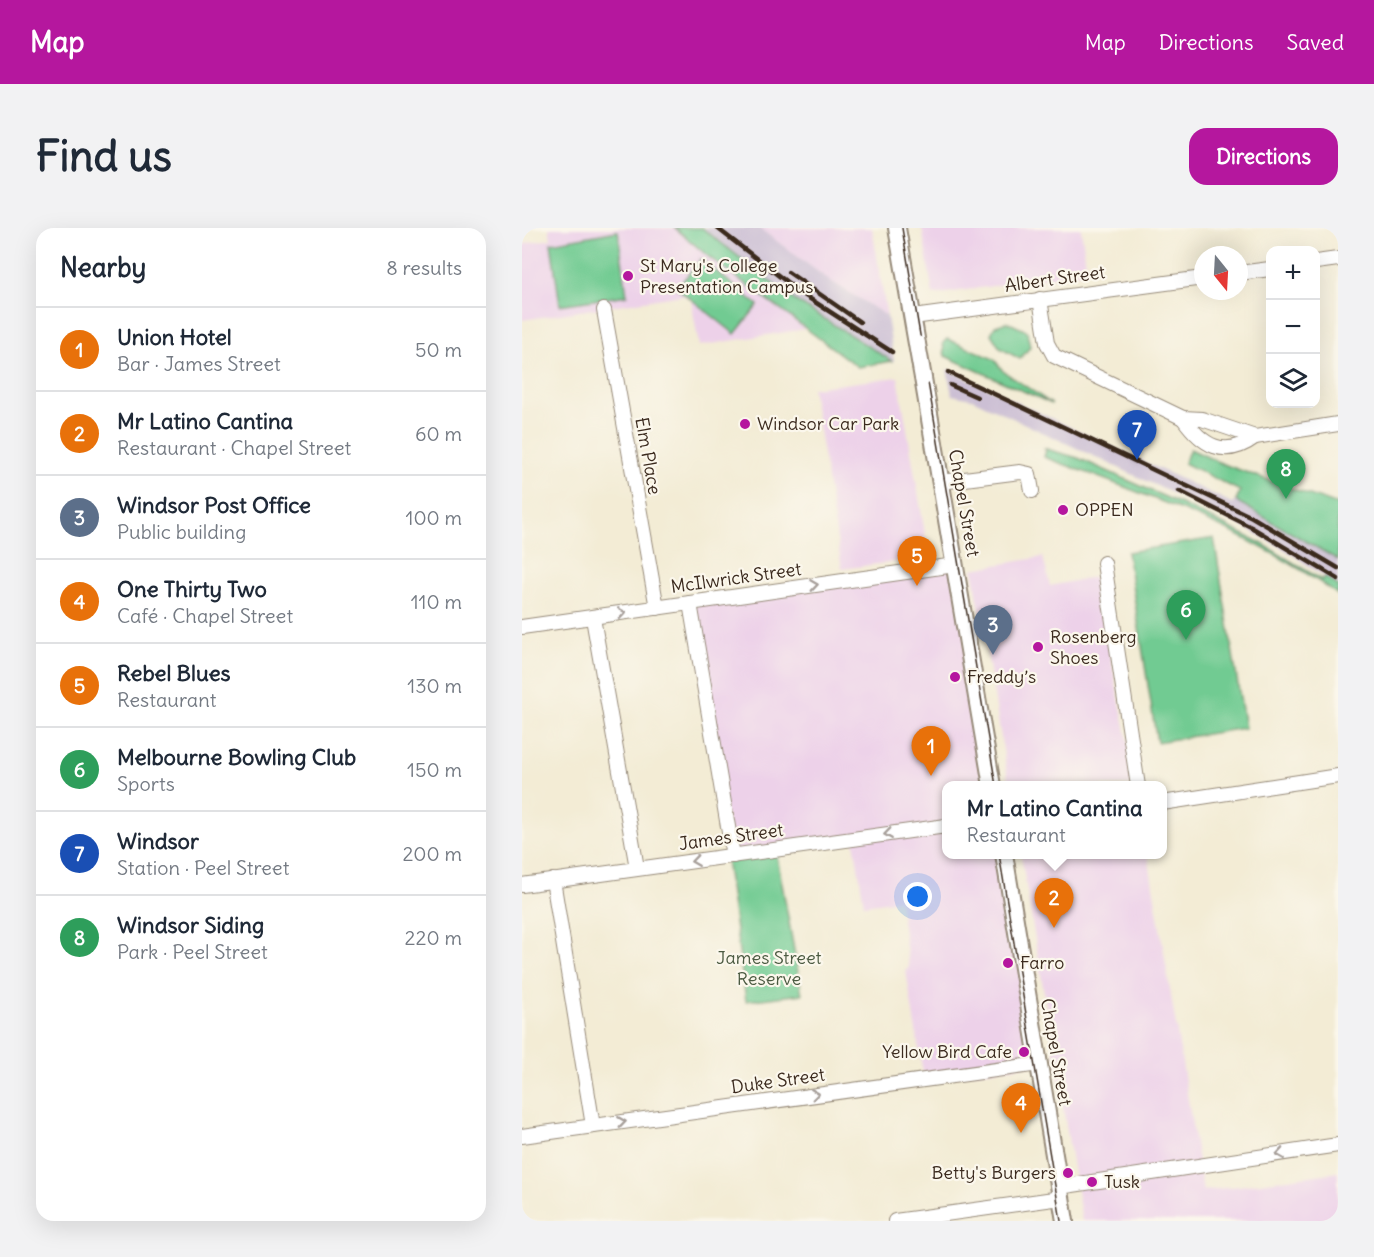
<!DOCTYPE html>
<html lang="en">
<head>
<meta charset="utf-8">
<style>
  body { margin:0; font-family:Delius,sans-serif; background:#f2f2f3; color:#1f2937 }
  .controls { position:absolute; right:18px; top:18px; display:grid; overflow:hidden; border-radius:12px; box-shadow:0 6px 24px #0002 }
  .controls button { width:54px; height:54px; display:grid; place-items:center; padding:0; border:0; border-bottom:2px solid #e0e1e3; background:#fff; color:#1f2937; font:30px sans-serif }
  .compass { position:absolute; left:672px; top:18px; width:54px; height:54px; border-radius:50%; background:#fff; box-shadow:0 6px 24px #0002; rotate:162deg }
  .you { position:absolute; left:396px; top:669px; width:21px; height:21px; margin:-15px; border:4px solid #fff; border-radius:50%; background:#1a73e8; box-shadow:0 0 0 9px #1a73e833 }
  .badge { display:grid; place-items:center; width:39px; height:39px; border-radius:50%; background:#b5179e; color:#fff; font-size:20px; font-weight:700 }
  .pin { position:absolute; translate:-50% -50px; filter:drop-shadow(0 2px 3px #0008) }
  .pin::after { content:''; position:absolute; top:32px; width:21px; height:18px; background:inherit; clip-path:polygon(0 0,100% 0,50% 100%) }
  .popup { position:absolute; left:420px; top:553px; width:225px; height:78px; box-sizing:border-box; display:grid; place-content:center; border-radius:12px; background:#fff; filter:drop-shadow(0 2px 4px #0005); font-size:20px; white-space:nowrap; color:#747a83 }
  .popup b { font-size:22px; color:#1f2937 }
  .popup::after { content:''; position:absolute; left:50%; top:100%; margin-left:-12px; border:12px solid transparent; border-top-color:#fff }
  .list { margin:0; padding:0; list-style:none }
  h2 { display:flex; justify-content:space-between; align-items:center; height:78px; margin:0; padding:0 24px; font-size:26px }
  h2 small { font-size:20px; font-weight:400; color:#747a83 }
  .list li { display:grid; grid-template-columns:39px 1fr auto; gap:18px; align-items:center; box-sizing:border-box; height:84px; padding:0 24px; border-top:2px solid #e0e1e3 }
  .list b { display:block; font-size:22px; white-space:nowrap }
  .list p { margin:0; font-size:20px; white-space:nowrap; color:#747a83 }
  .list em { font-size:20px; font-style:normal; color:#747a83 }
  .icon { flex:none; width:33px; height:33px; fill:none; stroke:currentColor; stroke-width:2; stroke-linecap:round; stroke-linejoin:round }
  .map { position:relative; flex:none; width:816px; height:993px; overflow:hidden; border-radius:18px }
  header { display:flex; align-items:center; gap:36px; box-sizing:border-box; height:84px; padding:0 30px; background:#b5179e; color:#fff }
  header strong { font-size:28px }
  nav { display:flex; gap:33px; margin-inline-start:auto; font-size:21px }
  .intro { display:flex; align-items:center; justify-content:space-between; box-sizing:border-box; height:144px; padding:0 36px }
  h1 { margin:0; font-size:42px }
  .button { padding:15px 27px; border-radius:18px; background:#b5179e; color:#fff; font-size:21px; font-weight:700 }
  main { display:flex; gap:36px; padding:0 36px }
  aside { flex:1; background:#fff; border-radius:18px; box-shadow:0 6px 24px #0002 }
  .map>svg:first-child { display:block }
  .built { fill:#edd1e9 }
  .industrial { fill:#ccbfd4 }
  .green { fill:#71cb92; stroke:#567a58; stroke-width:1.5 }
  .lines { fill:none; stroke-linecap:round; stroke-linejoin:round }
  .minor-casing { stroke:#978b7a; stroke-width:16 }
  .tertiary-casing { stroke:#978b7a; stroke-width:20 }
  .minor { stroke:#fff; stroke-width:14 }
  .tertiary { stroke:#fff; stroke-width:16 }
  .tram { stroke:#3b2a1e; stroke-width:1.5 }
  .rail { stroke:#3b2a1e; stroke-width:4.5 }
  .tertiary-bridge-casing { stroke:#978b7a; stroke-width:20; stroke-linecap:butt }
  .tertiary-bridge { stroke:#fff; stroke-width:16 }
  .oneway { stroke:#a79f9a }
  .poi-dot { fill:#b5179e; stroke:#fbf7ec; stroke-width:2 }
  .labels { text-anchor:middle; stroke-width:4.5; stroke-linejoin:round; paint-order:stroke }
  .poi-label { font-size:18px; fill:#3b2a1e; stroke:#fbf7ec; text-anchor:start }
  .street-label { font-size:18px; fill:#3b2a1e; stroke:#fbf7ec }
  .park-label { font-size:18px; fill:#4b5a41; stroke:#fbf7ec }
</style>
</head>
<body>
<header>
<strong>Map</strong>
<nav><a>Map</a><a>Directions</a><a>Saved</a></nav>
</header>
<div class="intro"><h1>Find us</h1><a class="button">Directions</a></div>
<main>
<aside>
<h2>Nearby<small>8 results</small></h2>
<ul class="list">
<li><span class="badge" style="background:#e8710a">1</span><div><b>Union Hotel</b><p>Bar · James Street</p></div><em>50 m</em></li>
<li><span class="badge" style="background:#e8710a">2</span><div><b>Mr Latino Cantina</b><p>Restaurant · Chapel Street</p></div><em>60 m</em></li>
<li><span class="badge" style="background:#5c6f8a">3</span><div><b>Windsor Post Office</b><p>Public building</p></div><em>100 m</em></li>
<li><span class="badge" style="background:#e8710a">4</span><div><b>One Thirty Two</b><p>Café · Chapel Street</p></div><em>110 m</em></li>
<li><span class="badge" style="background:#e8710a">5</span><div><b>Rebel Blues</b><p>Restaurant</p></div><em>130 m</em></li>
<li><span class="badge" style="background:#2e9e5b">6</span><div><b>Melbourne Bowling Club</b><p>Sports</p></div><em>150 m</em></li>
<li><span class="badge" style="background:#1a4fb4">7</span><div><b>Windsor</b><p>Station · Peel Street</p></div><em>200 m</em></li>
<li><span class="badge" style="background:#2e9e5b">8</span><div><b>Windsor Siding</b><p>Park · Peel Street</p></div><em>220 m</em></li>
</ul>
</aside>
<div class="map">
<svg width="816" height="993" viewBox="0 0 816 993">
  <rect width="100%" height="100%" fill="#fbf7ec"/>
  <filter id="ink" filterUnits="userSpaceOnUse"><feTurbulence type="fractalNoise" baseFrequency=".0167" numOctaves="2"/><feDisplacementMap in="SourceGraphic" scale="12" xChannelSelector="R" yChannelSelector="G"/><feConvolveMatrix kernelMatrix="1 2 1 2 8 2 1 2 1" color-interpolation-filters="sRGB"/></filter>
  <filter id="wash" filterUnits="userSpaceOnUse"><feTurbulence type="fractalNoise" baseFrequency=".008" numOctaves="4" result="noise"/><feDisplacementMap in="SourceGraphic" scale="24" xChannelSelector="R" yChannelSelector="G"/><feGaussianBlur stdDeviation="1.35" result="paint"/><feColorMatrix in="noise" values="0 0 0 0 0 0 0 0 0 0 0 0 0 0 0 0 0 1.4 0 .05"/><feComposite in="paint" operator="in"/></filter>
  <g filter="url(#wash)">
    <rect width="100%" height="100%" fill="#f3ecd5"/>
    <!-- built -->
    <g class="built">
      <polygon points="27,0 153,0 283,101 177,118 169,72 161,67 0,92 0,16 29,11"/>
      <polygon points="237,0 350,0 365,88 307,52"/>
      <polygon points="400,0 559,0 565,44 411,67"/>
      <polygon points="376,149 407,329 320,341 290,160"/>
      <polygon points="521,329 528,358 572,349 615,557 487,557 451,341"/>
      <polygon points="433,337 470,557 424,558 424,626 482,627 517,836 402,851 384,743 387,739 377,672 342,677 331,607 211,628 168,375"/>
      <polygon points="499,627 626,627 681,963 816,944 816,993 560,993"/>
    </g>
    <!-- industrial -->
    <g class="industrial">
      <polygon points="153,0 237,0 307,52 365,88 372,133 336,139 187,29"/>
      <polygon points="425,141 712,276 714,273 765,301 816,332 816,358 763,322 714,295 450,171 430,167"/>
    </g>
    <!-- green -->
    <g class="green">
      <polygon points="153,0 180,0 272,72 370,133 336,139 187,29"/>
      <polygon points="96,3 105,67 38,77 29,15"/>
      <polygon points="179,31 236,77 213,106 155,60"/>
      <polygon points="485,94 505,103 508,119 498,131 478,120 469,106 473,98"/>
      <polygon points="425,111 472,131 481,143 530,176 423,128 421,115"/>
      <path d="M521,220l35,10 105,47 78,38 61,37 3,-3 13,9v9c-87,-64 -194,-101 -294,-138l2,-7z"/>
      <polygon points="668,221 701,236 816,277 816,332 714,273 718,263 662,235"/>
      <polygon points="692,310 723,500 635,514 605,324"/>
      <polygon points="254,623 280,766 224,773 204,631"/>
    </g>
  </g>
  <g filter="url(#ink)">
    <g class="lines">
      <defs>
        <g id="minor">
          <polyline points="794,34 816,31"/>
          <polyline points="717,45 748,41"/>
          <polyline points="518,71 525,115 532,128 661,190 680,191 733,209 816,196"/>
          <polyline points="82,82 135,380"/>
          <polyline points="391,89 681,50"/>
          <path d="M661,190c19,27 41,42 72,19"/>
          <polyline points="419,254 498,244 507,246 510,263"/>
          <polyline points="582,335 616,558"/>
          <polyline points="168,375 211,628"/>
          <polyline points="71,390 115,640"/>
          <polyline points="0,399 433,337"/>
          <polyline points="640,575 816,548"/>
          <polyline points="31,652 71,898"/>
          <polyline points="0,657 424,598"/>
          <polyline points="0,908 517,836"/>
          <polyline points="537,959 816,917"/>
          <polyline points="373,993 539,970"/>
        </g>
        <g id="tertiary">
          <polyline points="375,0 395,116"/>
          <polyline points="401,150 470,558"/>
          <polyline points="482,626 543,993"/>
        </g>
      </defs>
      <!-- minor casing -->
      <use href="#minor" class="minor-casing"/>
      <!-- tertiary casing -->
      <use href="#tertiary" class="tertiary-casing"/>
      <!-- minor -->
      <use href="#minor" class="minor"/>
      <!-- tertiary -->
      <use href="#tertiary" class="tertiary"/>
      <!-- tram -->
      <g class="tram">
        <polyline points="380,0 474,558"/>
        <polyline points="477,626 539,993"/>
      </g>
      <!-- rail -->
      <g class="rail">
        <polyline points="195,0 279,65 370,124"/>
        <polyline points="266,44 338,94"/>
        <polyline points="426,144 730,289 816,340"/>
        <polyline points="428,157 455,169"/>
        <polyline points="657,263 729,299 816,351"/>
      </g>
      <defs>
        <polyline id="tertiary-bridge" points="395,116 401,150"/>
      </defs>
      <!-- tertiary-bridge casing -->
      <use href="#tertiary-bridge" class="tertiary-bridge-casing"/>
      <!-- tertiary-bridge -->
      <use href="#tertiary-bridge" class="tertiary-bridge"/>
    </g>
    <!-- one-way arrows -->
    <defs><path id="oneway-chevron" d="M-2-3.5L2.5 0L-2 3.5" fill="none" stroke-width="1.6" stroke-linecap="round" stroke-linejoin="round" transform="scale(1.5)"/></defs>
    <g class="oneway">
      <use href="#oneway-chevron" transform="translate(292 357) rotate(-8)"/>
      <use href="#oneway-chevron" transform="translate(100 385) rotate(-9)"/>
      <use href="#oneway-chevron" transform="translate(366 606) rotate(172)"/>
      <use href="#oneway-chevron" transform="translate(173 633) rotate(172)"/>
      <use href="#oneway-chevron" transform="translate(293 866) rotate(-8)"/>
      <use href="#oneway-chevron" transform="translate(100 894) rotate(-8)"/>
      <use href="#oneway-chevron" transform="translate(758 926) rotate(171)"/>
    </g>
  </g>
  <!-- markers -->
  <g class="poi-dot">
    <circle cx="106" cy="48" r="6"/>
    <circle cx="223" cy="196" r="6"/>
    <circle cx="541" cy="282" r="6"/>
    <circle cx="516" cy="419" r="6"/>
    <circle cx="433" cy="449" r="6"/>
    <circle cx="486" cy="735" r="6"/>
    <circle cx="502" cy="824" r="6"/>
    <circle cx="546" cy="945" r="6"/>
    <circle cx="570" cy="954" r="6"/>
  </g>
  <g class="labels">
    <!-- poi labels -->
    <g class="poi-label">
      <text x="118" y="44">St Mary's College<tspan x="118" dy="21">Presentation Campus</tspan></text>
      <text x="235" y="202">Windsor Car Park</text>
      <text x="553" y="288">OPPEN</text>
      <text x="528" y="415">Rosenberg<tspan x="528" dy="21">Shoes</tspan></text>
      <text x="445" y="455">Freddy’s</text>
      <text x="498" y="741">Farro</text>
      <text x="490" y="830" text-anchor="end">Yellow Bird Cafe</text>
      <text x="534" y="951" text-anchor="end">Betty's Burgers</text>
      <text x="582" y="960">Tusk</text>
    </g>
    <!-- street labels -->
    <g class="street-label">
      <text transform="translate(533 51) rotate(-8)" y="6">Albert Street</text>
      <text transform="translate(126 228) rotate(80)" y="6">Elm Place</text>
      <text transform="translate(442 275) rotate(80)" y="6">Chapel Street</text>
      <text transform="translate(214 350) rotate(-8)" y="6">McIlwrick Street</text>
      <text transform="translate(209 609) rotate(-8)" y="6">James Street</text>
      <text transform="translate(534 824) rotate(80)" y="6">Chapel Street</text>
      <text transform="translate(256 853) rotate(-8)" y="6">Duke Street</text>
    </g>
    <!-- park labels -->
    <g class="park-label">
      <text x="247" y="736">James Street<tspan x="247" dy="21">Reserve</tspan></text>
    </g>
  </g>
</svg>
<div class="controls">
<button>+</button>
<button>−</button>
<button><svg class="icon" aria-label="layers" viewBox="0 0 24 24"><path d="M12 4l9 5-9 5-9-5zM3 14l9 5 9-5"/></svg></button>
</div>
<svg class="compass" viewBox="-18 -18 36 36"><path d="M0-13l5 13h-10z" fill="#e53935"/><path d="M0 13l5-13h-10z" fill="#747a83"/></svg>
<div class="you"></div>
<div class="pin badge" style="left:409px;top:548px;background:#e8710a">1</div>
<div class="pin badge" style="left:532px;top:700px;background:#e8710a">2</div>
<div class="popup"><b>Mr Latino Cantina</b>Restaurant</div>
<div class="pin badge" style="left:471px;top:427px;background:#5c6f8a">3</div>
<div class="pin badge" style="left:499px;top:905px;background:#e8710a">4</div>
<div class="pin badge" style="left:395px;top:358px;background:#e8710a">5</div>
<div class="pin badge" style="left:664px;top:412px;background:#2e9e5b">6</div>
<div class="pin badge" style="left:615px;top:232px;background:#1a4fb4">7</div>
<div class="pin badge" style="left:764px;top:271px;background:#2e9e5b">8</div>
</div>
</main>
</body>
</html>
